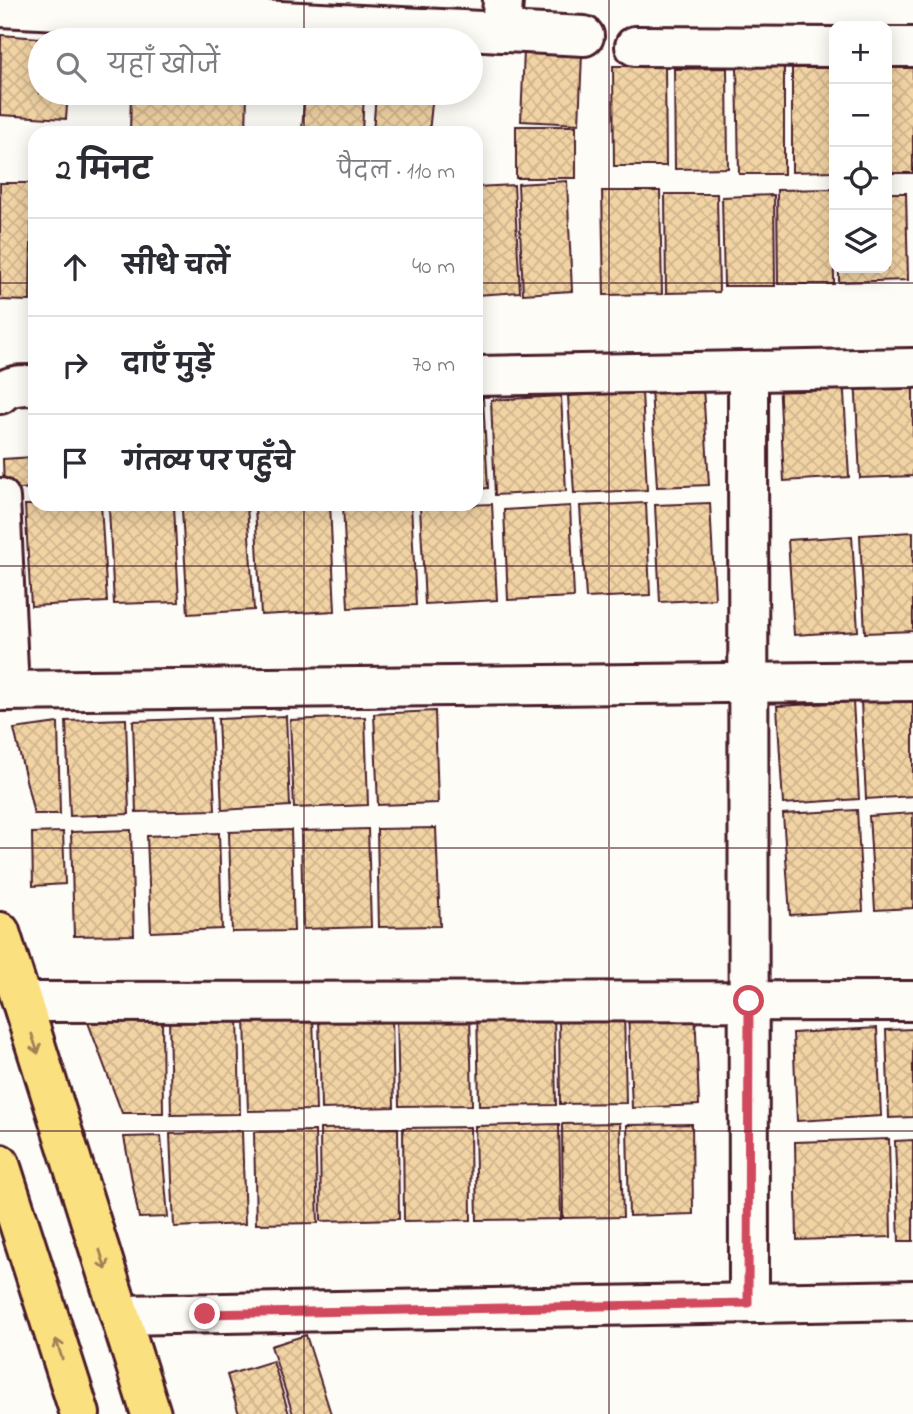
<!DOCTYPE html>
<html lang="hi">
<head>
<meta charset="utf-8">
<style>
  body { margin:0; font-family:"Indie Flower","Playpen Sans Deva",sans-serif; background:#f2f2f3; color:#2b2b33 }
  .controls { position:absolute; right:21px; top:21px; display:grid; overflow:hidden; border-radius:14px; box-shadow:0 4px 18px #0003 }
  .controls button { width:63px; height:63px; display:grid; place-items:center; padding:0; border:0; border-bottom:2px solid #e1e1e2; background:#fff; color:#2b2b33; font:35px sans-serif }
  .stop { position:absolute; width:21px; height:21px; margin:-16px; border:5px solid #d1495b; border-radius:50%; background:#fff }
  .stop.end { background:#d1495b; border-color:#fff; box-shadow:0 2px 7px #0008 }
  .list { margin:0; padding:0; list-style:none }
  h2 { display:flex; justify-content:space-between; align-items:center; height:91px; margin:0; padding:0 28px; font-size:30px }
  h2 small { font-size:23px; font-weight:400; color:#7c7c81 }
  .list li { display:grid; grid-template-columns:46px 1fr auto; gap:21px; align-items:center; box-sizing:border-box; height:98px; padding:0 28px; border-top:2px solid #e1e1e2 }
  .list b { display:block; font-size:26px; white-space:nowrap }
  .list em { font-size:23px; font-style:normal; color:#7c7c81 }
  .icon { flex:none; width:38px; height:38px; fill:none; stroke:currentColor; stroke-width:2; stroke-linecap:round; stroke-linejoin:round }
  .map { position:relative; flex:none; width:913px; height:1414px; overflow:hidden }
  .search { position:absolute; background:#fff; box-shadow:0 4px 18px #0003; left:28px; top:28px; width:455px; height:77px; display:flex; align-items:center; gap:18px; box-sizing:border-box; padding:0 24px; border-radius:38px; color:#7c7c81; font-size:26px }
  .panel { position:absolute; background:#fff; box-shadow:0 4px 18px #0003; left:28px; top:126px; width:455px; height:385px; border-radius:21px }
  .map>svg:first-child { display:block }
  .building { fill:url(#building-cross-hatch); stroke:#4a1f2b; stroke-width:2 }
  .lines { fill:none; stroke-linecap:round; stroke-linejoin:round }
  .minor-casing { stroke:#4a1f2b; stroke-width:44 }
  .major-casing { stroke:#4a1f2b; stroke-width:44 }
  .minor { stroke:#fdfcf7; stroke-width:38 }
  .major { stroke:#fbe080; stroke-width:38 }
  .oneway { stroke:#a28056 }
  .route { stroke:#d1495b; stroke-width:9 }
  .grid { fill:none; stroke:#4a1f2b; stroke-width:2; stroke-opacity:0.55 }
</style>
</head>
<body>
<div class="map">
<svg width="913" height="1414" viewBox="0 0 913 1414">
  <defs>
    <pattern id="building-cross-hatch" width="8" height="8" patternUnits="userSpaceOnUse" patternTransform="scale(1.75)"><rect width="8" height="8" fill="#f1d3a4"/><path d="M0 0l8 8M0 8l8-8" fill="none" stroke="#d0b58d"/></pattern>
  </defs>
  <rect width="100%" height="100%" fill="#fdfcf7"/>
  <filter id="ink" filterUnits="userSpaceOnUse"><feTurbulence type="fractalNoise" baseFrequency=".0143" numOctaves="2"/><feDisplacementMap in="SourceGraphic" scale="14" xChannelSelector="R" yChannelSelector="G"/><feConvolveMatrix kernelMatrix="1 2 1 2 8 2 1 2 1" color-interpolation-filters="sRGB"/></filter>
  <g filter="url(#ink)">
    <!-- building -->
    <g class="building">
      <polygon points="1,35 66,40 40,40 40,93 68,93 66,119 0,115"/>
      <polygon points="524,51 582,54 579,124 521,121"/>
      <polygon points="784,65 784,174 739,174 737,66"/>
      <polygon points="613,66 665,66 666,166 614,166"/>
      <polygon points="727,68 728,168 675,169 674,69"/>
      <polygon points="792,68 834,68 834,171 792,172"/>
      <rect x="887" y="68" width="26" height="105"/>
      <polygon points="131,93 247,93 246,133 130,133"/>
      <polygon points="305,93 364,93 362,133 302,130"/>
      <polygon points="376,93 433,93 429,133 373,133"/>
      <rect x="516" y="126" width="60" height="52"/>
      <polygon points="567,181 572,291 523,294 518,184"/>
      <polygon points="0,183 32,183 30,301 0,300"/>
      <polygon points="514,185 520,292 476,295 476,187"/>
      <polygon points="833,189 834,284 778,284 777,190"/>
      <polygon points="602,191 660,191 662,294 604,295"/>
      <polygon points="887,193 906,193 908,280 839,282 839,268 887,268"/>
      <polygon points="665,194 717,194 719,292 666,293"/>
      <polygon points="774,195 775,286 724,286 722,197"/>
      <polygon points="913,374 913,476 860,478 855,376"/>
      <polygon points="843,376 849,477 784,481 779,379"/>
      <polygon points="703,387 709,485 657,487 651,389"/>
      <polygon points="642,392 647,490 574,493 568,396"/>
      <polygon points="561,396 566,491 495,495 491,400"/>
      <polygon points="483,398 488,488 476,489 476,399"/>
      <polygon points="32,399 35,399 35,488 4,490 3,459 34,457"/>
      <polygon points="646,503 650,595 586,598 580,506"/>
      <polygon points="710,503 715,599 660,602 655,505"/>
      <polygon points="101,504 107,602 31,606 25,505"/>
      <polygon points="305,504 330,504 335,611 261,615 255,507"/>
      <polygon points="343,504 411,504 416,605 348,608"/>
      <polygon points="492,504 497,600 425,604 420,507"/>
      <polygon points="174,506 179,602 114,604 109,509"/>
      <polygon points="247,506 254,610 188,614 182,509"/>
      <polygon points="570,506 574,597 508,600 504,510"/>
      <polygon points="913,532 913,631 865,633 860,535"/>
      <polygon points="852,536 858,631 794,635 788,540"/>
      <polygon points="913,699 913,796 866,799 861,702"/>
      <polygon points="853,702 859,799 783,804 777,706"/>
      <polygon points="435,711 438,803 378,805 374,714"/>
      <polygon points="286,716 290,806 222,810 218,719"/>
      <polygon points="365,717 368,805 294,808 290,720"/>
      <polygon points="211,718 215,810 136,812 133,721"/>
      <polygon points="126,719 129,814 70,816 66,721"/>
      <polygon points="58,723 60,814 34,814 14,729"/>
      <polygon points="857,810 863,911 790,915 783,814"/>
      <polygon points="913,813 913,908 875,910 869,816"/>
      <polygon points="436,828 440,926 379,927 377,829"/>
      <polygon points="368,829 371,927 303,929 301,831"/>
      <polygon points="131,830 134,935 74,936 71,832"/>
      <polygon points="291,830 294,931 232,932 229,832"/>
      <polygon points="63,832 65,884 33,886 32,833"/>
      <polygon points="219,833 222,929 151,932 147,836"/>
      <polygon points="695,1008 699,1105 632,1108 628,1010"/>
      <polygon points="554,1010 556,1105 479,1106 477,1011"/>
      <polygon points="624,1011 626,1103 560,1104 559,1013"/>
      <polygon points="470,1012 472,1105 399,1106 397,1014"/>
      <polygon points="392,1014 394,1107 321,1109 319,1016"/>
      <polygon points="238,1015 240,1114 171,1115 169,1016"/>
      <polygon points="86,1017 162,1020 163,1113 122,1113"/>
      <polygon points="313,1017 316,1110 248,1111 245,1018"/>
      <polygon points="877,1028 881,1116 797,1121 793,1033"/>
      <polygon points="913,1029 913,1117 889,1118 886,1030"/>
      <polygon points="620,1123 623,1217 563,1218 562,1124"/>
      <polygon points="559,1124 561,1219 477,1220 475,1126"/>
      <polygon points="692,1124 693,1214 629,1216 627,1125"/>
      <polygon points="470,1127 471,1220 404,1221 403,1128"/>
      <polygon points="398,1128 399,1219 321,1221 320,1129"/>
      <polygon points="242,1131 245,1224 174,1227 170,1134"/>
      <polygon points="315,1131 318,1223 256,1224 254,1132"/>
      <polygon points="161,1136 168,1217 139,1218 124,1137"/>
      <polygon points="889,1139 891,1237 797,1240 795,1142"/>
      <polygon points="913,1140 913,1241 899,1241 895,1141"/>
      <polygon points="306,1335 331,1414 293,1414 271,1346"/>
      <polygon points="273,1361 289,1414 239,1414 227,1375"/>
    </g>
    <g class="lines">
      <defs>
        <g id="minor">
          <polyline points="0,7 584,36"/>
          <polyline points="501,32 503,0"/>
          <polyline points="635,46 834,47"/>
          <polyline points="887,47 913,47"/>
          <polyline points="748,371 749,1303"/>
          <polyline points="476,376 913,368"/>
          <path d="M0,394c9,-10 23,-9 35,-9"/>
          <polyline points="0,498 9,691"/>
          <polyline points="0,691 913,681"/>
          <polyline points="22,1002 913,1001"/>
          <polyline points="121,1315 913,1300"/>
        </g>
        <g id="major">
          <polyline points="0,932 151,1414"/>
          <polyline points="0,1164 80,1414"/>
        </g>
      </defs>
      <!-- minor casing -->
      <use href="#minor" class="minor-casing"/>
      <!-- major casing -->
      <use href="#major" class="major-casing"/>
      <!-- minor -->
      <use href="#minor" class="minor"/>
      <!-- major -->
      <use href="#major" class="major"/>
    </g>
    <!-- one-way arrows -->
    <defs><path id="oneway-shaft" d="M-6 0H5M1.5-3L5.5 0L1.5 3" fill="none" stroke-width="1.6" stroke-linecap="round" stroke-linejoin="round" transform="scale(1.75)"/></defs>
    <g class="oneway">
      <use href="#oneway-shaft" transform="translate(35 1044) rotate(72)"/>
      <use href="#oneway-shaft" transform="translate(103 1260) rotate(72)"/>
      <use href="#oneway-shaft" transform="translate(59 1349) rotate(-108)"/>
    </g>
  </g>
  <g class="lines" filter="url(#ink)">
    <!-- route -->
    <polyline class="route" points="205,1314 748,1303 749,1001"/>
  </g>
  <!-- grid -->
  <path class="grid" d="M304,0v40M609,0v1414M304,93v40M0,283h35M476,283h437M304,504v910M0,566h913M0,848h913M0,1131h913"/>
</svg>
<div class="controls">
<button>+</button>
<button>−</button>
<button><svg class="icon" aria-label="locate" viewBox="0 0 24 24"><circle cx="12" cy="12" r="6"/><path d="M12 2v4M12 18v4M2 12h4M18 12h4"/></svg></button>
<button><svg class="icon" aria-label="layers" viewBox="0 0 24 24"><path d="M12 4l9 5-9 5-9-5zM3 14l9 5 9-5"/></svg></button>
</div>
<div class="stop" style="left:749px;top:1001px"></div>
<div class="stop end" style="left:205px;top:1314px"></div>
<div class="search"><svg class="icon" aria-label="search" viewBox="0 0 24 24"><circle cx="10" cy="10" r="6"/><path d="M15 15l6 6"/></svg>यहाँ खोजें</div>
<section class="panel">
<h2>2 मिनट<small>पैदल · 110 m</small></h2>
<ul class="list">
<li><svg class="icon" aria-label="ahead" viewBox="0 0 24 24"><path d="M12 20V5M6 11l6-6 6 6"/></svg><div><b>सीधे चलें</b></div><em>40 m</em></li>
<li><svg class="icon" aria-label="right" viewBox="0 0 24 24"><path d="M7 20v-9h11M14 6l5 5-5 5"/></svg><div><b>दाएँ मुड़ें</b></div><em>70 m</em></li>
<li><svg class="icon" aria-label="arrive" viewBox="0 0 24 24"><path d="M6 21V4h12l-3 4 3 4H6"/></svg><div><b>गंतव्य पर पहुँचे</b></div></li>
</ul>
</section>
</div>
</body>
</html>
